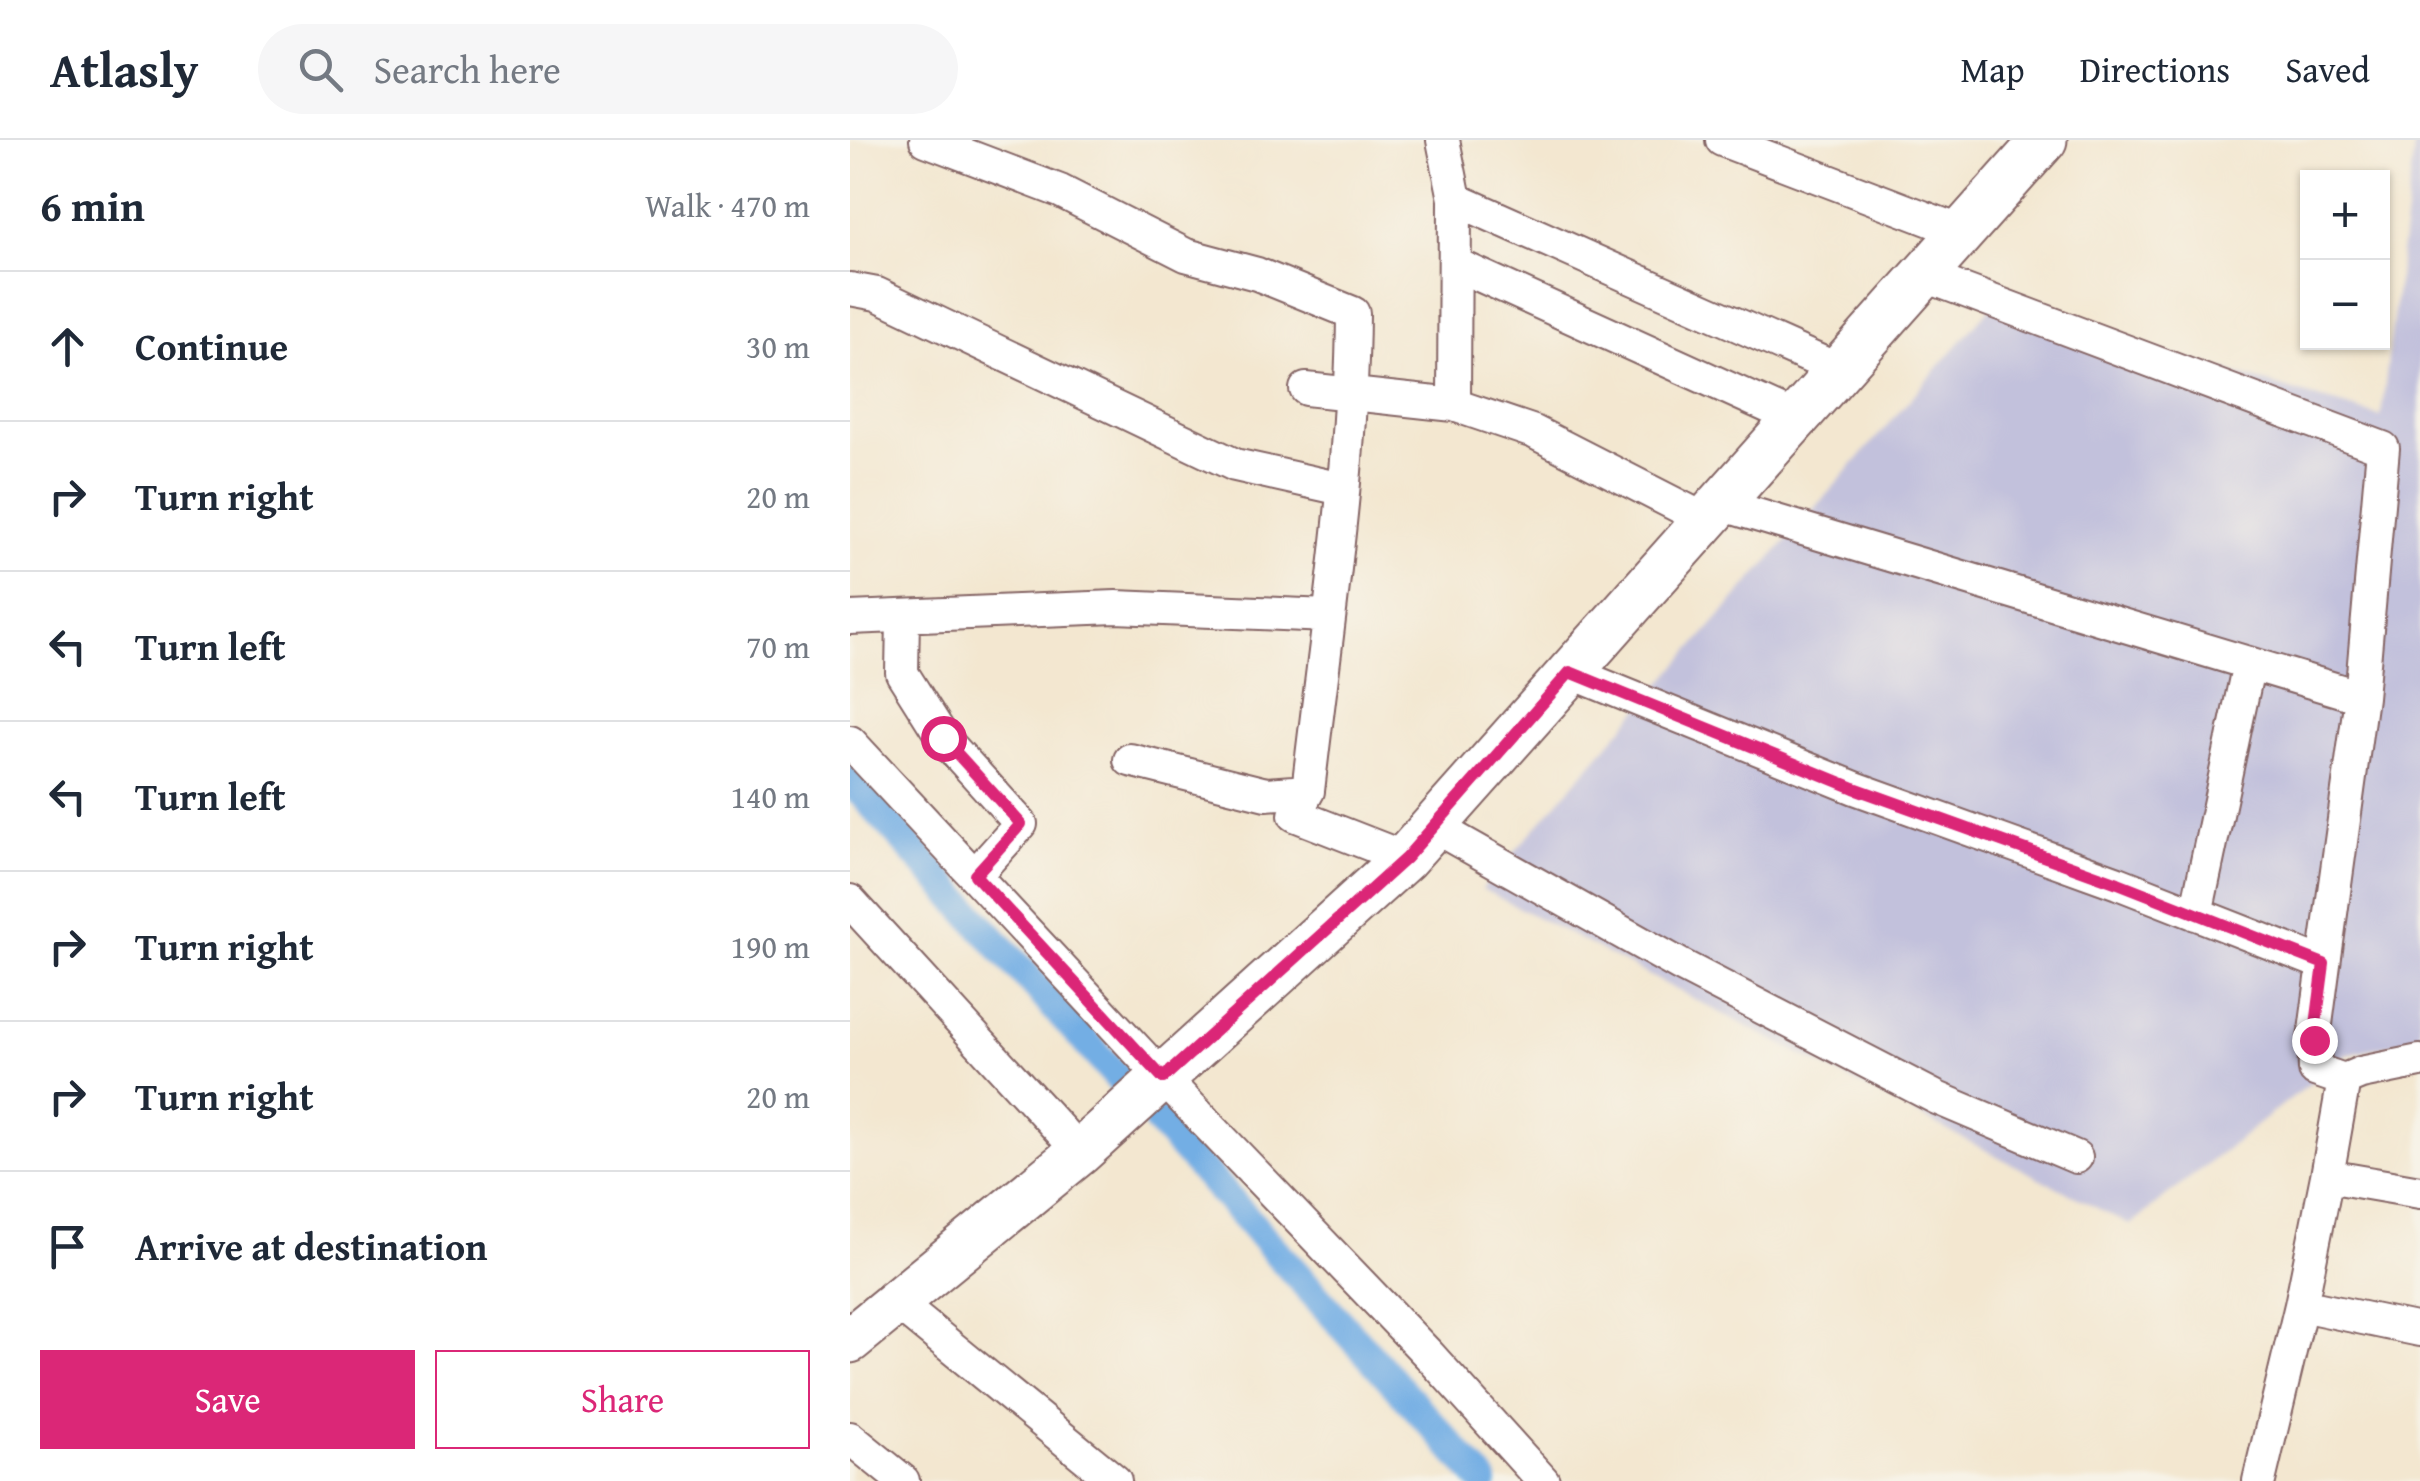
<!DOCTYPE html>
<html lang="en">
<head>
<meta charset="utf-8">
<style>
  body { margin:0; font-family:"Gentium Book Plus",serif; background:#f6f6f7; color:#1f2937 }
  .controls { position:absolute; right:30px; top:30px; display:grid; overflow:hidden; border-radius:0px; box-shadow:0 2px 8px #0004 }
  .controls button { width:90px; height:90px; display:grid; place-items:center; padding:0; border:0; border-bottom:2px solid #e0e1e3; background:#fff; color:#1f2937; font:50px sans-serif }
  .stop { position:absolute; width:30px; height:30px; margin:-22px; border:8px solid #db2777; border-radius:50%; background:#fff }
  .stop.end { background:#db2777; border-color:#fff; box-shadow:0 2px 10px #0008 }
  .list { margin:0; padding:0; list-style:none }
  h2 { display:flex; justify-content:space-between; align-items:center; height:130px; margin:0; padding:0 40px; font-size:42px }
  h2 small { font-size:32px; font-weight:400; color:#747a83 }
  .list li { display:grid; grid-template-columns:65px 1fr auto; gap:30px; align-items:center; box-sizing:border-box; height:150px; padding:0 40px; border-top:2px solid #e0e1e3 }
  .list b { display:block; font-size:38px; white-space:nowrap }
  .list em { font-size:32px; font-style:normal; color:#747a83 }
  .actions { display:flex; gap:20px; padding:30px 40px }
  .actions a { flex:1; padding:22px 0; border:2px solid #db2777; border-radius:0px; text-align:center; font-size:35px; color:#db2777 }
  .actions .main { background:#db2777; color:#fff }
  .icon { flex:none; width:55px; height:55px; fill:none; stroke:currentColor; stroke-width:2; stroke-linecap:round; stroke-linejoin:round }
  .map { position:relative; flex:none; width:1570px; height:1341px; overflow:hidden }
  header { display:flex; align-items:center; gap:60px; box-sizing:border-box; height:140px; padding:0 50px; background:#fff; border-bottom:2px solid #e0e1e3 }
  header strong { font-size:48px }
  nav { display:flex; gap:55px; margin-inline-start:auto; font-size:35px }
  .search { width:700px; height:90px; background:#f6f6f7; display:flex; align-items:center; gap:25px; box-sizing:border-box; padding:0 35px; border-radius:55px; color:#747a83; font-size:38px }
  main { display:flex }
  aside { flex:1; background:#fff }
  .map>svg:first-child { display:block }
  .industrial { fill:#c2c1dc }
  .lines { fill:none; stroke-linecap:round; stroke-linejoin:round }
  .canal { stroke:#73aee4; stroke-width:30 }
  .minor-casing { stroke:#856565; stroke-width:36 }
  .secondary-casing { stroke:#856565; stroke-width:49 }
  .minor { stroke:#fff; stroke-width:32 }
  .secondary { stroke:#fff; stroke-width:45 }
  .route { stroke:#db2777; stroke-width:12 }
</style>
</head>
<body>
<header>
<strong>Atlasly</strong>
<div class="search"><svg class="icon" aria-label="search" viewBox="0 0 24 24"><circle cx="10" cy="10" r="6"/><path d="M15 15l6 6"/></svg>Search here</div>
<nav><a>Map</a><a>Directions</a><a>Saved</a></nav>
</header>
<main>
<aside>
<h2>6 min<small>Walk · 470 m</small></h2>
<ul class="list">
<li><svg class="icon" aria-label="ahead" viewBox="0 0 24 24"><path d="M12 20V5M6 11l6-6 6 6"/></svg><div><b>Continue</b></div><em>30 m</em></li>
<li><svg class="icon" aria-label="right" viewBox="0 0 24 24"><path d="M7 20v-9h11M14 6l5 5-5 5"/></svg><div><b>Turn right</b></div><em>20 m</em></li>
<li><svg class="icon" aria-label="left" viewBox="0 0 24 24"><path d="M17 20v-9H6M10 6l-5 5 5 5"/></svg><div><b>Turn left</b></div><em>70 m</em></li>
<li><svg class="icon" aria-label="left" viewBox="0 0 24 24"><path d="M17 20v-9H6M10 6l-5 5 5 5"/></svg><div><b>Turn left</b></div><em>140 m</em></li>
<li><svg class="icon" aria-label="right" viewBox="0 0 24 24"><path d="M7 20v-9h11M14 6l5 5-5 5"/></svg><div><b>Turn right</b></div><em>190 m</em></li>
<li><svg class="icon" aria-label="right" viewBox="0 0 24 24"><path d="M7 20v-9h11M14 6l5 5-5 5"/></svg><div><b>Turn right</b></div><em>20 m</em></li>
<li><svg class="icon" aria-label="arrive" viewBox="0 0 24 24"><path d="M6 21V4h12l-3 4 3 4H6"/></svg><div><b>Arrive at destination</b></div></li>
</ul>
<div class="actions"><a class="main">Save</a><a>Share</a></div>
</aside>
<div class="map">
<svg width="1570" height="1341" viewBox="0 0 1570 1341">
  <rect width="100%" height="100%" fill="#f7f3e8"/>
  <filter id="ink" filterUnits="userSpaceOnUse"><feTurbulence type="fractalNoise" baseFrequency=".01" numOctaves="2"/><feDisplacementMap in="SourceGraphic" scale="20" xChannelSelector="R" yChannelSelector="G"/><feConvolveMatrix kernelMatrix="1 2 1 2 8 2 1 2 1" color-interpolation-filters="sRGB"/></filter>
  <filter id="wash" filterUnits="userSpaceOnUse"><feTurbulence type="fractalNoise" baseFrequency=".0048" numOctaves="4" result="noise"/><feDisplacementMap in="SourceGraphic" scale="40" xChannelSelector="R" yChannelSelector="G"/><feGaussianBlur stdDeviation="2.25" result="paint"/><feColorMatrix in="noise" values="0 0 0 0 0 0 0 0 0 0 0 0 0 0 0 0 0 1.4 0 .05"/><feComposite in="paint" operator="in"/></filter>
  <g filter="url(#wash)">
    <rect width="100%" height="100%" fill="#f3e7d0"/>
    <!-- industrial -->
    <path class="industrial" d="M1565,0h5v898l-73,16 -217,171 -648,-336 513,-587 386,115z"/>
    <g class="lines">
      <!-- canal -->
      <path class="canal" d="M0,640l274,304
        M308,981l325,360"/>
    </g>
  </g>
  <g filter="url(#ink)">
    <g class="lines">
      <defs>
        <path id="minor" d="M76,0l134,51 126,64 71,19 96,39c-1,160 -27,320 -45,478l-13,24 110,43
          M593,0l12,59 -1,206
          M872,0l240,92
          M605,59l384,171
          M605,124l341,155
          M1073,135l460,173 -22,249
          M0,149l27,5 358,171 107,24
          M456,249l148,16 80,27 172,88
          M0,478l266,-11 212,9
          M53,478l-1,55 41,65 78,86 -46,51
          M720,532l285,116 263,95 206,81 37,-267 -641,-193
          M0,602l313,336 266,277 114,126
          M280,620l136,34 42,-3
          M583,686l247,139 257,133 139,59
          M0,761l230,251
          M1346,774l53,-251
          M1474,824l-10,75 1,31 29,10
          M1477,1036l17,-96 17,-7 59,-12
          M46,1162l219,179
          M1451,1165l26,-129 93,16
          M0,1298l53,43
          M1409,1341l42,-176 119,25"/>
        <path id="secondary" d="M0,1200l230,-188 325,-294 639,-718"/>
      </defs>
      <!-- minor casing -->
      <use href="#minor" class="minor-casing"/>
      <!-- secondary casing -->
      <use href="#secondary" class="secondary-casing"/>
      <!-- minor -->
      <use href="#minor" class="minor"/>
      <!-- secondary -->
      <use href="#secondary" class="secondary"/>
    </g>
  </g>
  <g class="lines" filter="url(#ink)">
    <!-- route -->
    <path class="route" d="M93,598l78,86 -46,51 188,203 243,-220 164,-186 284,116 264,95 206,81 -10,76"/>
  </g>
</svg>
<div class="controls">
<button>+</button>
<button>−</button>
</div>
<div class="stop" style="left:93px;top:598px"></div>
<div class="stop end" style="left:1464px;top:900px"></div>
</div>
</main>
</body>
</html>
